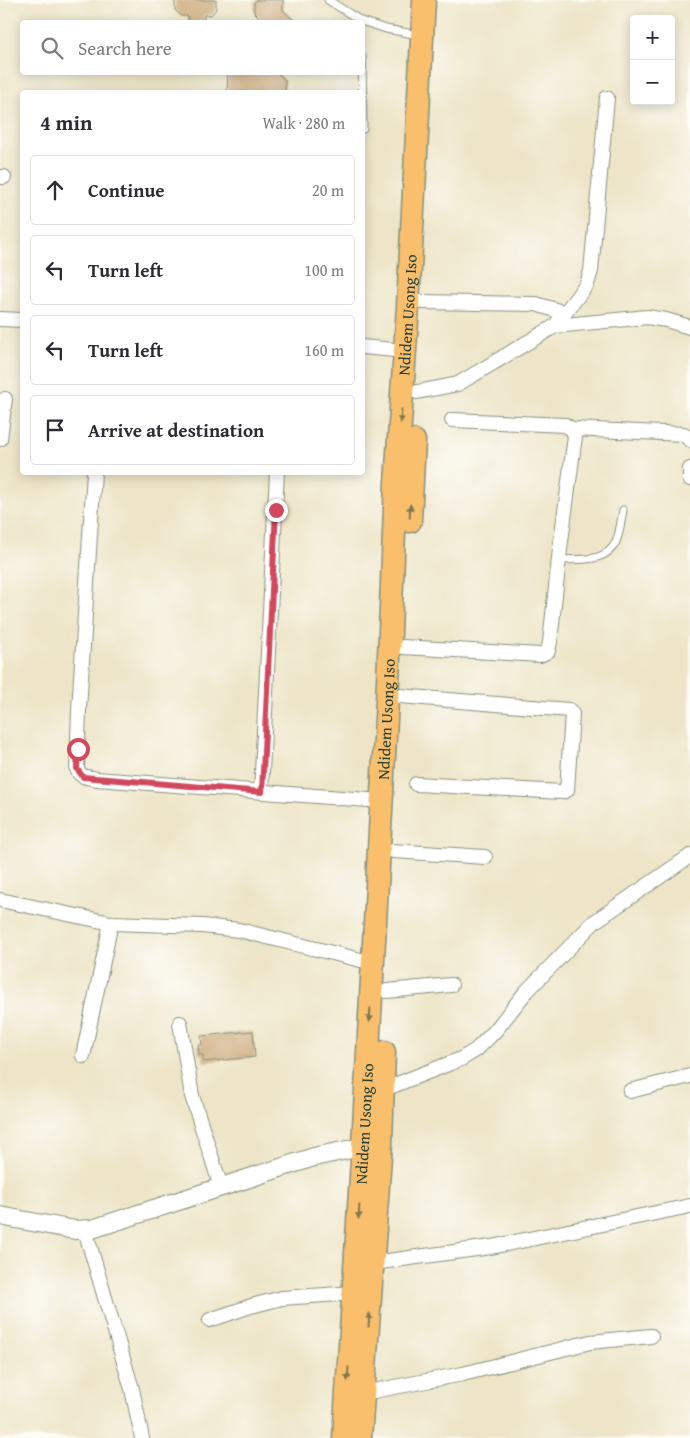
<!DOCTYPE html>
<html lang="en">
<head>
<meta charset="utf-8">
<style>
  body { margin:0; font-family:"Gentium Book Plus",serif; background:#f2f2f3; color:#2b2b33 }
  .controls { position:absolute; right:15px; top:15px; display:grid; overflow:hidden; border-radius:5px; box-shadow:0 2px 12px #0003 }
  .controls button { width:45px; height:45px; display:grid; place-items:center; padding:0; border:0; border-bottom:1px solid #e1e1e2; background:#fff; color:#2b2b33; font:25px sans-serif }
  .stop { position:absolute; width:15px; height:15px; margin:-11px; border:4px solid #d1495b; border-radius:50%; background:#fff }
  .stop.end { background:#d1495b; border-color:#fff; box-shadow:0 1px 5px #0008 }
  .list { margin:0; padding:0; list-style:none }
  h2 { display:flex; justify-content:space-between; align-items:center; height:65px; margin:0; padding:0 20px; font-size:21px }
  h2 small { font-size:16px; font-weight:400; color:#7c7c81 }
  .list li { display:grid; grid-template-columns:32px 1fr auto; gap:15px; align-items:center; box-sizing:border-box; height:70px; margin:0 10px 10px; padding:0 10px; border:1px solid #e1e1e2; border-radius:5px }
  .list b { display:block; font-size:19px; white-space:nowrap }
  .list em { font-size:16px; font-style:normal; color:#7c7c81 }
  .icon { flex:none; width:28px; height:28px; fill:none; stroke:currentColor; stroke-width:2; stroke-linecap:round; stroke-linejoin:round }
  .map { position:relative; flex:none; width:690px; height:1438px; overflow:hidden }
  .search { position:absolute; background:#fff; box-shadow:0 2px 12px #0003; left:20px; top:20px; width:345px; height:55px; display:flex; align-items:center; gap:12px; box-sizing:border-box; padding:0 18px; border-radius:5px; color:#7c7c81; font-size:19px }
  .panel { position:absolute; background:#fff; box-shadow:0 2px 12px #0003; left:20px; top:90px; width:345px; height:385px; border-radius:5px }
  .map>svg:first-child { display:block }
  .building { fill:#cfae81 }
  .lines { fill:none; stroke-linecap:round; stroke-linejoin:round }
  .service-casing { stroke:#86917e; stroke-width:9 }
  .minor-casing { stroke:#86917e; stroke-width:16 }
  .tertiary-casing { stroke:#86917e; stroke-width:20 }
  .trunk-casing { stroke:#86917e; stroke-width:25 }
  .service { stroke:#fff; stroke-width:7 }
  .minor { stroke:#fff; stroke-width:14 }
  .tertiary { stroke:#fff; stroke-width:18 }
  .trunk { stroke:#f9bf6d; stroke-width:22 }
  .oneway { fill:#81784e }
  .route { stroke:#d1495b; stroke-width:6 }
  .labels { text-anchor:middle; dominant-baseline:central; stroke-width:5; stroke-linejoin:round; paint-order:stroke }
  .street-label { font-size:16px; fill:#1f3d34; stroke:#fdfcf7 }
</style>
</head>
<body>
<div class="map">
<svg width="690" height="1438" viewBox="0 0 690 1438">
  <rect width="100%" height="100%" fill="#fdfcf7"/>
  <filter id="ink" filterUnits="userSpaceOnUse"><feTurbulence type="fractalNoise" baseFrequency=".02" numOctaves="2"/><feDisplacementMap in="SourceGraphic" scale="10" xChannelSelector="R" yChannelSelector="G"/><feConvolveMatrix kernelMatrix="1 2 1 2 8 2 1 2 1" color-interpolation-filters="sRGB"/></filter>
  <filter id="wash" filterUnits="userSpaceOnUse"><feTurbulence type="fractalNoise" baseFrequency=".0096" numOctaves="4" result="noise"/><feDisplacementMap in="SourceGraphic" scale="20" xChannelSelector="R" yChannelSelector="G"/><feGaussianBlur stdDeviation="1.12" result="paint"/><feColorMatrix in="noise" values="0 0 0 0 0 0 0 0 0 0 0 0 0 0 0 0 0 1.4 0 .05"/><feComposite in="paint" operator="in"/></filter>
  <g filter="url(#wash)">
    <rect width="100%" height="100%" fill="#eee5c8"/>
    <g id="blocks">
      <!-- building -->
      <path class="building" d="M175,0h41v9l-5,6h-7v7h-16v-6h-7l-6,-6z
        M257,0h26v10l13,12h-33l-1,-2 -8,-8v-9z
        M228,72h49l8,8v12h-58z
        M253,1031l2,26 -52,5v-7h-4l-1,-10h4l-1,-9z"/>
    </g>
  </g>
  <g filter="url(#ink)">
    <use href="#blocks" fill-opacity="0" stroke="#86917e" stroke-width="1"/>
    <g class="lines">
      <defs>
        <path id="service" d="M328,0l33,21 25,8 33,6
          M362,57l1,72
          M559,560c20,-1 47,3 57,-18 4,-10 5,-22 7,-32"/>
        <path id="minor" d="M0,177h4
          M422,302l114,2 29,9
          M0,319l22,1
          M555,326l32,-42 4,-13 16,-173
          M362,347l43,4
          M417,392l41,-8 97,-58 92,-9 19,3 24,7
          M572,429l112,5 6,6
          M0,439l5,-40
          M94,472l-15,238 -2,59c3,9 11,8 20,10l284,22
          M690,479v-10
          M403,647l137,8 8,-4 2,-9 10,-93 15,-113 -3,-7 -7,-4 -113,-5
          M400,696l169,14 3,4 -5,76 -5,2 -146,-8
          M261,792l16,-320
          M393,851l92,6
          M0,900l111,23 91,3 37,4 134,33
          M387,991l64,-6
          M180,1023l12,73 29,91
          M83,1056l28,-133
          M382,1090l79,-31 15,-9 19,-19 30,-38 69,-71 96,-66
          M630,1091l60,-15
          M85,1230l47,159 10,49
          M373,1263l118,-16 199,-41
          M210,1320l41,-14 31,-8 72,-5
          M363,1393l100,-19 127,-32 61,-6"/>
        <path id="tertiary" d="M0,1216l75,14 17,-1 222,-72 61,-13"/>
        <g id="trunk">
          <path d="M410,521l4,-80"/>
          <path id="s1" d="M344,1438l19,-293 25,-463 8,-200 12,-176 16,-306"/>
          <path d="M360,1438l21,-295 3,-91"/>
        </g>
      </defs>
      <!-- service casing -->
      <use href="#service" class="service-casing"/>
      <!-- minor casing -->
      <use href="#minor" class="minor-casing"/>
      <!-- tertiary casing -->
      <use href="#tertiary" class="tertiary-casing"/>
      <!-- trunk casing -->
      <use href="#trunk" class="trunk-casing"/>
      <!-- service -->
      <use href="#service" class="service"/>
      <!-- minor -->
      <use href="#minor" class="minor"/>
      <!-- tertiary -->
      <use href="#tertiary" class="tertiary"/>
      <!-- trunk -->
      <use href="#trunk" class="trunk"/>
    </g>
    <!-- one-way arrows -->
    <defs><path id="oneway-solid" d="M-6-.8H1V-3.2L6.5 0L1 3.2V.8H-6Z" transform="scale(1.25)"/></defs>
    <g class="oneway">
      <use href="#oneway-solid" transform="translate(401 416) rotate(94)"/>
      <use href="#oneway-solid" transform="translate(410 511) rotate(-87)"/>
      <use href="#oneway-solid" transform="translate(370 1015) rotate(93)"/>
      <use href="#oneway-solid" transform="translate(359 1212) rotate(94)"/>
      <use href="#oneway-solid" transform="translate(369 1320) rotate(-86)"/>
      <use href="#oneway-solid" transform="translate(348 1374) rotate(94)"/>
    </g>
  </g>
  <g class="lines" filter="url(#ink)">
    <!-- route -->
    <path class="route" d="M78,749l-1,20 6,8 179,15 14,-282"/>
  </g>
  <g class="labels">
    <!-- street labels -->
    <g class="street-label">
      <text stroke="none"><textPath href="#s1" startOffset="1125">Ndidem Usong Iso</textPath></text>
      <text stroke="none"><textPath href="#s1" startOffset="720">Ndidem Usong Iso</textPath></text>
      <text stroke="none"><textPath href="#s1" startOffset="315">Ndidem Usong Iso</textPath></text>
    </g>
  </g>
</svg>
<div class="controls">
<button>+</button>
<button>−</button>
</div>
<div class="stop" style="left:78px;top:749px"></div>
<div class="stop end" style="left:276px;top:510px"></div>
<div class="search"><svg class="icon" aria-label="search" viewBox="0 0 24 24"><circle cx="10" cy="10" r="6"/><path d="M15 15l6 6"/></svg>Search here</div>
<section class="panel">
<h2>4 min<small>Walk · 280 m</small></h2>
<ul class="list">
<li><svg class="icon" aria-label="ahead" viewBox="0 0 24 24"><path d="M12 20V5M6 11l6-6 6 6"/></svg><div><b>Continue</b></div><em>20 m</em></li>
<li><svg class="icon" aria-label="left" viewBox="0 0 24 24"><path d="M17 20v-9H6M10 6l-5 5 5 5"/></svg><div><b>Turn left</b></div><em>100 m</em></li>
<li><svg class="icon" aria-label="left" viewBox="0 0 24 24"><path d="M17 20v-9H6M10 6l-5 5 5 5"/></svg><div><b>Turn left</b></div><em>160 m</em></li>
<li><svg class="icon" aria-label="arrive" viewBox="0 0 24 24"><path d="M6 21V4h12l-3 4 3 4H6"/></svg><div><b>Arrive at destination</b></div></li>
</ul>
</section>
</div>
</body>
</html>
